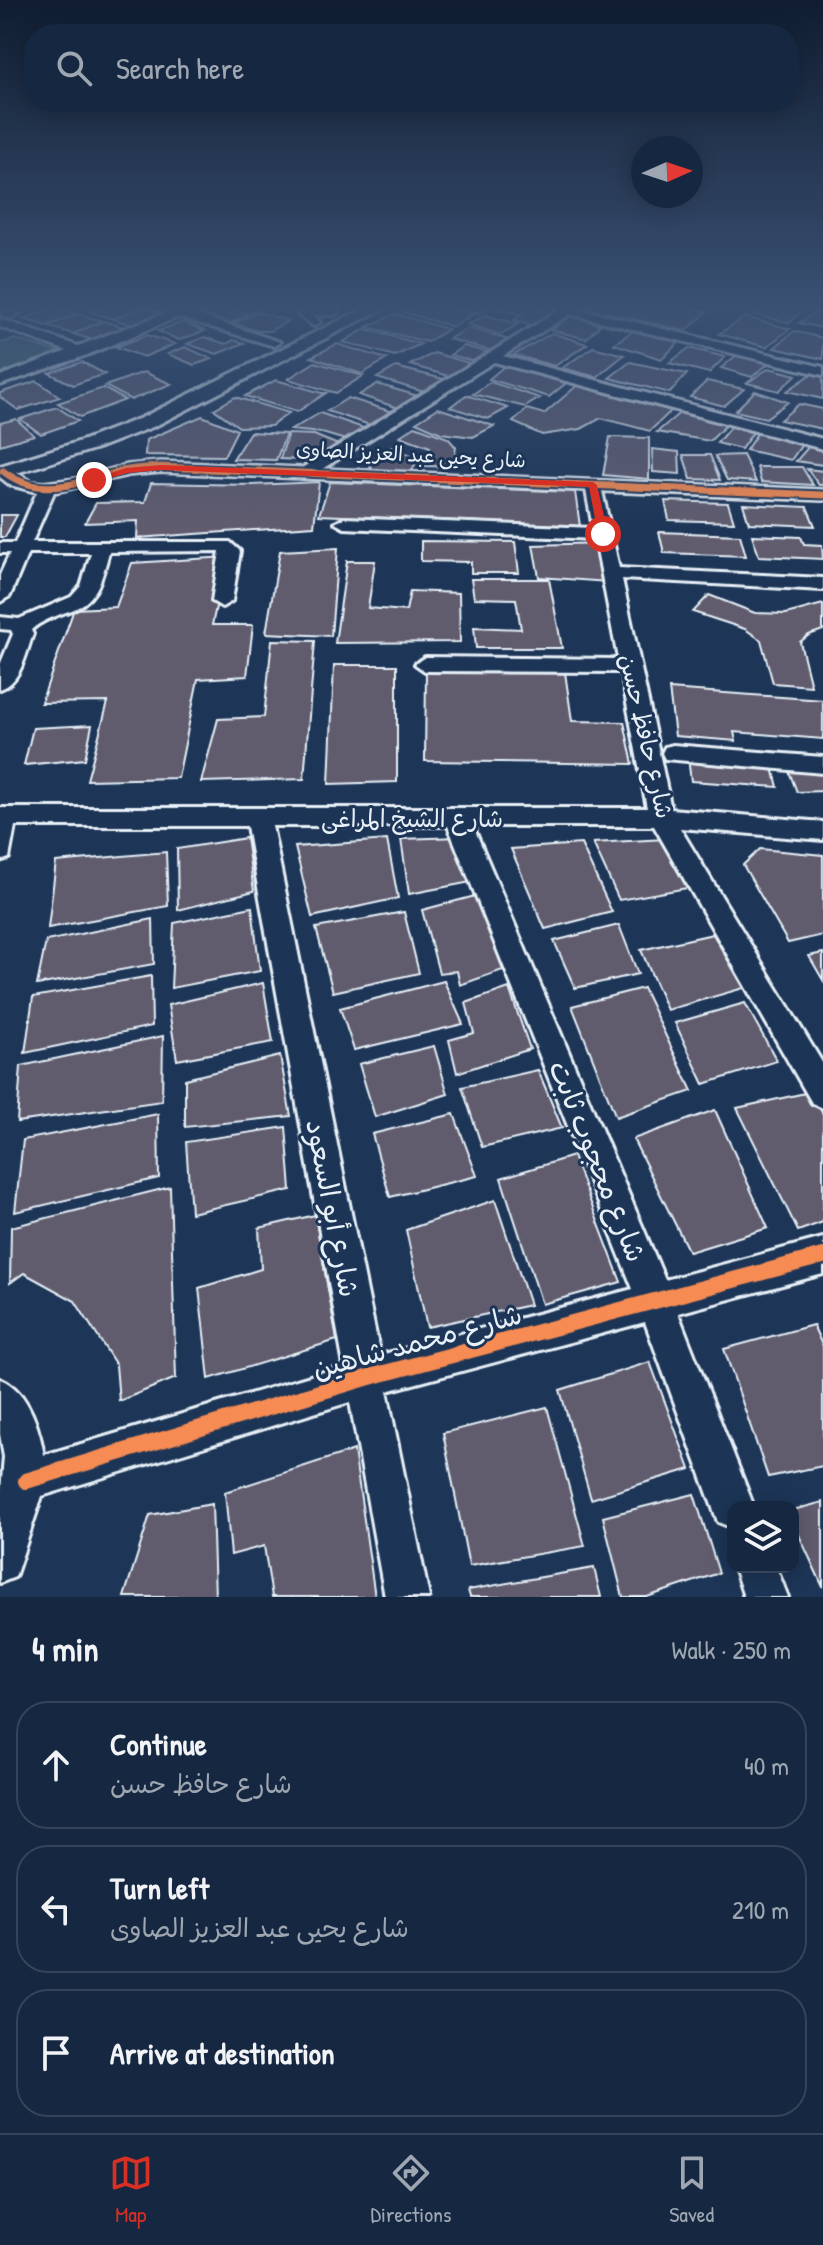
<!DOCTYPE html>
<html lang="en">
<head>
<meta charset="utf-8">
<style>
  body { margin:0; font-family:"Patrick Hand","Playpen Sans Arabic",sans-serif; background:#1f3048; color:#f1f3f6 }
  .controls { position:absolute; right:24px; bottom:24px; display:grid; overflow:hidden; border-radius:16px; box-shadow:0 4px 20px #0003 }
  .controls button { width:72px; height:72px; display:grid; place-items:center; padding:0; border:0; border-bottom:2px solid #35445a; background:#162841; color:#f1f3f6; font:40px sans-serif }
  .compass { position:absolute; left:631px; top:136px; width:72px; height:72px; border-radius:50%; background:#162841; box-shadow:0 4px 20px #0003; rotate:87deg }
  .stop { position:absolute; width:24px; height:24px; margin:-18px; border:6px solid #d93025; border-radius:50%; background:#fff }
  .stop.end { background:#d93025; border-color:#fff; box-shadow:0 2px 8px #0008 }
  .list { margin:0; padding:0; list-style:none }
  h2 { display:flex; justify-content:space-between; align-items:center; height:104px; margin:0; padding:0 32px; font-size:34px }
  h2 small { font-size:26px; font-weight:400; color:#9ea6b1 }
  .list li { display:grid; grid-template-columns:52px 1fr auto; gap:24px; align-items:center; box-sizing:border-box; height:128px; margin:0 16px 16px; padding:0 16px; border:2px solid #35445a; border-radius:32px }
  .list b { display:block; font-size:30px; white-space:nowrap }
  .list p { margin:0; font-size:26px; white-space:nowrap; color:#9ea6b1 }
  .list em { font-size:26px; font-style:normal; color:#9ea6b1 }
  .icon { flex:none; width:44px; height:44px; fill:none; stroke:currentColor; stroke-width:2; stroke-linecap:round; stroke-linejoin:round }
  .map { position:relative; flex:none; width:823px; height:1597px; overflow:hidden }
  .search { position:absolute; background:#162841; box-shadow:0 4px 20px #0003; left:24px; right:24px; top:24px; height:88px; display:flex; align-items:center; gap:20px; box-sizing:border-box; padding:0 28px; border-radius:32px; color:#9ea6b1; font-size:30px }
  .sheet { height:536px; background:#162841 }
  nav { display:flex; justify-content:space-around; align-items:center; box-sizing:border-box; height:112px; border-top:2px solid #35445a; background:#162841; font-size:22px; color:#9ea6b1 }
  nav a { display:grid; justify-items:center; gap:4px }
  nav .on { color:#d93025 }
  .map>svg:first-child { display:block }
  .green { fill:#4d6f70; stroke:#9ab0b4; stroke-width:2 }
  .building { fill:#605b6e; stroke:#e8f1f8; stroke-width:2 }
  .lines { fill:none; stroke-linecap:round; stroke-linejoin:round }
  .minor-casing { stroke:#e8f1f8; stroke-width:6 }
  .major-casing { stroke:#e8f1f8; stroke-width:6 }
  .minor { fill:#1d3557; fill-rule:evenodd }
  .major { fill:#1d3557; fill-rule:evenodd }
  .cycleway-far1-casing { stroke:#1d3557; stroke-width:11 }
  .cycleway-casing { stroke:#1d3557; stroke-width:21 }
  .cycleway-far1 { stroke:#f68b52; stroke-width:7 }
  .cycleway { stroke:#f68b52; stroke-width:16 }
  .route { fill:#d93025 }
  .labels { text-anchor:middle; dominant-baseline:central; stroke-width:6; stroke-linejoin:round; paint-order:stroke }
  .far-street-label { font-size:20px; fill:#e8f1f8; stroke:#1d3557 }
  .street-label { font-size:24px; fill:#e8f1f8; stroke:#1d3557 }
  .near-street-label { font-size:28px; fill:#e8f1f8; stroke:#1d3557 }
</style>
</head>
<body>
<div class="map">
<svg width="823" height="1597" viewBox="0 0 823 1597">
  <rect width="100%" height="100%" fill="#1d3557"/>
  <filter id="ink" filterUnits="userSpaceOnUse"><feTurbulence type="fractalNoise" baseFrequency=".0125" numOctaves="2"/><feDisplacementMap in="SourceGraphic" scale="16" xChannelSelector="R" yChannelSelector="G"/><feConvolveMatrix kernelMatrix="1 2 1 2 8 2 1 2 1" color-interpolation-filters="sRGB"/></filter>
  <g filter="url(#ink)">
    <!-- green -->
    <path class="green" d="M15,339l46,14 -61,22v-32z"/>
    <!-- building -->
    <path class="building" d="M0,305h11l-8,5 19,4 -13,6 -9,-3z
      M106,305h30l7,2 -30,12 -23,-7z
      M219,305l29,9 -20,10 -22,-8 -1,-5z
      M219,305h48l-19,9z
      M419,305h19l37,8 -22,14 -50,-15z
      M448,305h45l-14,8z
      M503,305h25l17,4 4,6 -18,11 -17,-6 8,-6 -25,-5z
      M590,305h94l23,7 -21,19 -100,-23z
      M714,305h43l-10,7z
      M764,305h21l17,4 -12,14 -39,-9z
      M54,307l24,7 -31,12 -24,-7z
      M143,307l24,8 -29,12 -25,-8z
      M258,312l30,9 -18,10h-13l-23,-8z
      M815,312l8,1v15l-24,-5z
      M78,314l25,7 -30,13 -26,-8z
      M395,314l53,15 -21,13 -60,-15z
      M485,315l33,9 -18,11 -32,-11z
      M572,315l28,10 -14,14 -34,-9z
      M745,317l45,12 -24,18 -47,-13z
      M103,321l27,8 -30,13 -27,-8z
      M183,322l22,9 -26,9 -21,-9z
      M468,328l45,13 -18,11 -46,-13z
      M365,329l56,15 -26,12 -52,-14z
      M634,330l46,11 -18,18 -48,-15z
      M794,331l29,7v21l-49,-11z
      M552,333l35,11 -32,22 -41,-11z
      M147,335l28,9 -31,13 -28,-10z
      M204,337l22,7 8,-4 10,3 -27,11 -30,-10z
      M337,344l50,15 -25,15 -51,-17z
      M464,346l29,8 -14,9 -29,-8z
      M185,347l27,12 -18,6 -26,-11z
      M593,347l31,8 -27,22 -35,-9z
      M689,348l36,9 -16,16 -40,-10z
      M434,353l42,12 -21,13 -45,-13z
      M737,355l32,8 -17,14 -31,-9z
      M82,362l23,12 -32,11 -24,-12z
      M315,362l48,14 -27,17 -48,-14z
      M630,362l57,12 -17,19 -61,-15z
      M508,363l62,17 -21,17 -60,-18z
      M396,367l51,13 -20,13 -50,-15z
      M769,368l27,7 -17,16 -32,-8z
      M816,371l7,2v26l-36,-8z
      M144,372l27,12 -40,16 -26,-14z
      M276,380l46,13h4l-29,19 -52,-16z
      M37,381l23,16 -42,13 -18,-13v-4z
      M707,381l37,8 -20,17 -34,-9z
      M490,382l50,16 -15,9 -52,-13z
      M580,383l93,26 -23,22 -49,-13 -20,11 -39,6 -29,-13 14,-13 17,5z
      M377,384l48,14 -21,12 -45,-15z
      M103,388l22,12 -45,17 -22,-14z
      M755,391l33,11 -22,16 -31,-7z
      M466,395l42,13 -20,11 -38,-12z
      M235,397l54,16 -18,13 -32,1 -25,-18z
      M348,398l48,15 -23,13 -46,-15z
      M799,404l24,5v20l-43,-9z
      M57,407l21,14 -37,13 -21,-15z
      M438,408l56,18 -21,11 -32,-4 -25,-11z
      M683,410l45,13 -18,18 -53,-9z
      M320,413l49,17 -17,12 -30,-9 -31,-3z
      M202,416l35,14 -13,26 -79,-1 1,-15z
      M16,419l18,16 -34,10v-22z
      M732,425l22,6 -13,18 -24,-6z
      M415,426l33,12 8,9 -3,20 -27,-1 4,-19 -30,-11z
      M250,432l36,2 -10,26 -43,-1z
      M758,432l45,11 -12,17 -45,-10z
      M288,434l26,1 27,11 -18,15 -43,-2z
      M610,437l39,1v41l-46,-4z
      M810,445l13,3v17l-27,-4z
      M392,447l26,11 -7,15h-35l-8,-10z
      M652,449l27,3 1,22 -27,-2z
      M683,455h27l10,25 -29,-1z
      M743,455l13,27 -29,-2 -12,-24z
      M757,467h45l11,18 -52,-3z
      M807,469l16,2v14h-4z
      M319,482l-5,44 -177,12 1,-17 -53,2 11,-20 49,-1 6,-19 101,2z
      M330,482l245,10 5,34 -261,-11z
      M665,501l63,2 6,19 -65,-2z
      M743,504l64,3 8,19 -66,-3z
      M0,515h17l-12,22h-5z
      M659,532l81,3 6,21 -82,-3z
      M752,535l49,2 3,7 18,1 1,14 -64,-3z
      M421,541l94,1 4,31h-48v-11l-50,-1z
      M602,543l6,39 -69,-5 -6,-32z
      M338,548l-7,88 -65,-3 14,-82z
      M227,557l-15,68h41l-6,51 -49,3 -20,99 -91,2 21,-78 -67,1 33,-94 42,-2 16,-44z
      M347,561h28l-7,47 38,3 4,-20 49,2 1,49 -125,1z
      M471,579h78l13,69h-86l-2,-21 47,2 -5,-30 -42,-1z
      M709,595l46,18 31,1 37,-10v26l-14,5 -9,7 11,44 -38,-3 -12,-43 -16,-11 -52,-17z
      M272,640l43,1 -11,138 -103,3 17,-63 46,-2z
      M334,665h63v117l-68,2z
      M426,671l139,1 7,49 52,1 9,42 -208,-3z
      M669,689l154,11v39l-89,-7 2,9 -61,-5z
      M92,725l-7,34 -61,6 9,-37z
      M688,758l84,6 6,23 -87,-6z
      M788,769h35v22l-26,1z
      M460,837l16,44 -67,13 -8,-55z
      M246,838l8,53 -76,19 -1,-61z
      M666,839l27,48 -74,13 -26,-57z
      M387,840l11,58 -86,19 -17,-70z
      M581,844l31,68 -67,17 -34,-80z
      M760,849l63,6v80l-35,8 -45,-78z
      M166,852l2,54 -120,22 8,-66z
      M479,895l24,75 -43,15 -3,-14 -18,2 -17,-63z
      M252,907l8,64 -89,17 3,-65z
      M404,912l15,61 -86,19 -17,-64z
      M153,919l1,45 -117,21 9,-44z
      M619,925l19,49 -63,14 -21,-47z
      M713,934l31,54 -77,22 -26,-60z
      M823,953v27l-14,-24z
      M151,976l1,50 -127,27 8,-56z
      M444,981l19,43 -109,26 -14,-42z
      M263,983l10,59 -96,18 -9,-55z
      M509,988l21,61 -73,24 -8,-33 25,-7 -8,-30z
      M643,988l49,103 -76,26 -44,-111z
      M745,1003l32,58 -73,23 -29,-61z
      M163,1036l-1,65 -145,21 4,-56z
      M434,1046l14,48 -73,23 -16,-53z
      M280,1056l11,60 -106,11v-48z
      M538,1070l24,58 -80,19 -20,-60z
      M810,1092l13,22v108l-25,9 -61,-123z
      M715,1110l53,118 -79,24 -56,-113z
      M158,1114l1,64 -144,34 8,-72z
      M454,1114l23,62 -87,21 -18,-63z
      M286,1127l5,63 -100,23 -5,-71z
      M573,1156l48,126 -79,22 -41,-126z
      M170,1187l6,191 -57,23 -3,-36 -41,-64 -51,-28 -14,10 1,-56z
      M495,1200l35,105 -103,22 -21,-97z
      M315,1215l22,125 -128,39 -10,-91 62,-19 -2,-41z
      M813,1325l10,22v119l-55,11 -44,-128z
      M650,1362l40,107 -99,30 -31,-109z
      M547,1407l38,139 -116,20 -26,-133z
      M354,1450l21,147h-103l-8,-51 -33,9 -6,-63z
      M694,1494l25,79 -72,24h-24l-20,-80z
      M823,1502v85l-30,-65v-12z
      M212,1504l3,93h-91l26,-82z
      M594,1568l7,29h-131l-2,-7z"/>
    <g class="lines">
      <defs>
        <path id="minor" d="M146,305l31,4 27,-4 -15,7 91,30 -6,4 -96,-29 -91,38 -87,30v-9l67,-25 -67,-24v-8l78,27 88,-33z
          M558,305h24l-3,4 244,58v8l-253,-61 -67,42 320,83v10l-329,-87 -172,107 501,21v10l-221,-9 17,77 204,10v12l-201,-11 49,230 152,13v18l-143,-12 143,236v44l-11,-5 -158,-277h-181l192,454 158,-42v36l-145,39 76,194h-21v21l-15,-6 -73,-200 -258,69 42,206h-44l-35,-195 -308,94 -27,81 -15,6v-81l4,-45 -4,-23v-55c28,11 39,48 44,76l300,-89 -97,-540h-232l-6,32 -9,3v-53h647l-26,-136 -196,-1 -10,-7 10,-7 193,2 -23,-120 -251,-11 -9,-5 9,-5 249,10 -7,-38 -425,-18 -33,3 -74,17 -22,50h198l10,9 -8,50 -10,6 -10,-6 8,-50 -111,1c-8,29 -12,51 -43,60 -13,5 -25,9 -35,18l2,4c-7,18 -12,49 -33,55v-24l13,-31 -2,-4 -11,-1v-12l19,2 52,-22 10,-11 10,-33h-63l-18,43 -10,6v-27l10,-22h-10v-10h15l22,-51 -27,-7 -10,-8v-10l9,1 23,14 12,1 32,-4 52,-14 33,-3 141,6 256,-157 -3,-3zM272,826h176l185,463 -253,66z
          M314,306l20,1 6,4 -6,4h-21l7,7 -6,4 -16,-11z
          M673,745l150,12v16l-158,-14 -3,-6 3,-6z
          M734,1567h42l12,30h-44z"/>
        <path id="major" d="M371,305h19l-235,121 -57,22 -98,30v-12l84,-26 57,-22z"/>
      </defs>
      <!-- minor casing -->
      <use href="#minor" class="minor-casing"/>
      <!-- major casing -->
      <use href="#major" class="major-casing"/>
      <!-- minor -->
      <use href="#minor" class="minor"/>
      <!-- major -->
      <use href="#major" class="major"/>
      <defs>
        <path id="cycleway-far1" d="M3,471c38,30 78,10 120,0 13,-3 25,-3 38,-4l662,28"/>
        <path id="cycleway" d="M26,1481l340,-103 457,-122"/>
      </defs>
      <!-- cycleway-far1 casing -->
      <use href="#cycleway-far1" class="cycleway-far1-casing"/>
      <!-- cycleway casing -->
      <use href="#cycleway" class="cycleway-casing"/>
      <!-- cycleway-far1 -->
      <use href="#cycleway-far1" class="cycleway-far1"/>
      <!-- cycleway -->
      <use href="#cycleway" class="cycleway"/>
    </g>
  </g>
  <!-- sky -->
  <linearGradient id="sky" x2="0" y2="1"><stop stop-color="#101d30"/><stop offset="0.58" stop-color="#3a5174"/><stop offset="1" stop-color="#3a5174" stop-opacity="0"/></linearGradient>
  <rect width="823" height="529" fill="url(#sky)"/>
  <!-- route -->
  <path class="route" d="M161,465l432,17 4,3 11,49 -5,3 -5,-3 -9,-47 -428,-17 -34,3 -33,10 -4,-3 36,-12z"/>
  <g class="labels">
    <!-- far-street labels -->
    <g class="far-street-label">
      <text transform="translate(411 454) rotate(3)">شارع يحيى عبد العزيز الصاوى</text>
    </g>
    <!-- street labels -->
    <g class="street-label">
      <text transform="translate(647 736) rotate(77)">شارع حافظ حسن</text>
      <text x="412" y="818">شارع الشيخ المراغى</text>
    </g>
    <!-- near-street labels -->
    <g class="near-street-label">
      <text transform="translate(598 1161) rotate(68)">شارع محجوب ثابت</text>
      <text transform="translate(333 1208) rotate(79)">شارع أبو السعود</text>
      <text transform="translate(417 1341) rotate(-15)">شارع محمد شاهين</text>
    </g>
  </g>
</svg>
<div class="controls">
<button><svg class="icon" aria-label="layers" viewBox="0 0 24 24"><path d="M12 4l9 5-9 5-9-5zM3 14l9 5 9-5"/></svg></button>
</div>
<svg class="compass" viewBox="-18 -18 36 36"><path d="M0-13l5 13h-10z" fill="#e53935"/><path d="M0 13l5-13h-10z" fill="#9ea6b1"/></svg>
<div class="stop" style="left:603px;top:534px"></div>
<div class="stop end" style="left:94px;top:480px"></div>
<div class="search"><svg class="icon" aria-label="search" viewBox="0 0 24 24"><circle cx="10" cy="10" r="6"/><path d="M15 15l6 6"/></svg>Search here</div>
</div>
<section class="sheet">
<h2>4 min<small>Walk · 250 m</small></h2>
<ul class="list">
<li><svg class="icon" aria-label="ahead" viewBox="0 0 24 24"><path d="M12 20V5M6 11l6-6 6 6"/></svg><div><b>Continue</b><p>شارع حافظ حسن</p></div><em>40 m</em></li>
<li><svg class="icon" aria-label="left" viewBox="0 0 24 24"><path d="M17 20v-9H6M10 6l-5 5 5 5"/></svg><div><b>Turn left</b><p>شارع يحيى عبد العزيز الصاوى</p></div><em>210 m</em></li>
<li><svg class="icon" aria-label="arrive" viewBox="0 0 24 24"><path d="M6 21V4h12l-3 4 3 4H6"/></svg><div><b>Arrive at destination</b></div></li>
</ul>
</section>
<nav>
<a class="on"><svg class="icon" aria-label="map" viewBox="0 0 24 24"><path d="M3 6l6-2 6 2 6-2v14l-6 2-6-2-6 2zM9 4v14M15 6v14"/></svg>Map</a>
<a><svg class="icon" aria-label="directions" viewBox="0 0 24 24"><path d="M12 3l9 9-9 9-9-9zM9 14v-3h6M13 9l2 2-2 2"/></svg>Directions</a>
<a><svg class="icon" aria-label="saved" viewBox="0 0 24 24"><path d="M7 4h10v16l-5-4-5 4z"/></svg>Saved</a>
</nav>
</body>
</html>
